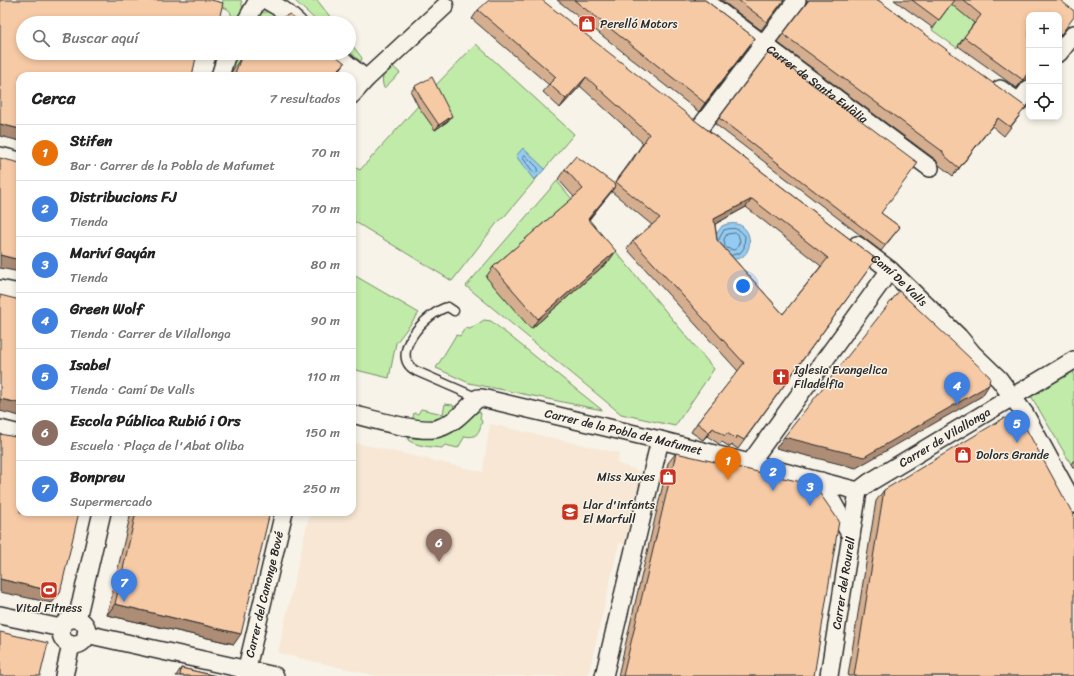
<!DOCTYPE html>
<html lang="es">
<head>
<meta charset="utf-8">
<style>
  body { margin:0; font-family:Sriracha,sans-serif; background:#f2f2f2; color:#222 }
  .controls { position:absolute; right:12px; top:12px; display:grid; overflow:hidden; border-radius:8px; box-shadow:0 2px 6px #0003 }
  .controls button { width:36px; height:36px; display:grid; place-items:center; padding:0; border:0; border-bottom:1px solid #e0e0e0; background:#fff; color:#222; font:20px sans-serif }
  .you { position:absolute; left:743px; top:286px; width:14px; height:14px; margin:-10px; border:3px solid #fff; border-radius:50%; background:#1a73e8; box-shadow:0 0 0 6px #1a73e833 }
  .badge { display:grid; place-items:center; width:26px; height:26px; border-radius:50%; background:#2563eb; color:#fff; font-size:13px; font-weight:700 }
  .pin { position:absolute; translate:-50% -33px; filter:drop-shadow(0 1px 2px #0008) }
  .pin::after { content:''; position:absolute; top:21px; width:14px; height:12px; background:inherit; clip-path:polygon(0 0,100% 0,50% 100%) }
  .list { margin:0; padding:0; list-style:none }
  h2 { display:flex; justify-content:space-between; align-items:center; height:52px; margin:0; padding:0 16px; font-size:17px }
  h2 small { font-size:13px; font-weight:400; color:#767676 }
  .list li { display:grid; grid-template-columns:26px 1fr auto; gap:12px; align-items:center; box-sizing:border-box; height:56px; padding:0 16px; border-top:1px solid #e0e0e0 }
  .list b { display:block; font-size:15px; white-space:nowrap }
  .list p { margin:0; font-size:13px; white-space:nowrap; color:#767676 }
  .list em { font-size:13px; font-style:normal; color:#767676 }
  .icon { flex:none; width:22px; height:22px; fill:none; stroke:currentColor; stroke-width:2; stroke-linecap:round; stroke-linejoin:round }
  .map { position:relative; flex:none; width:1074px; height:676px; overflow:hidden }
  .search { position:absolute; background:#fff; box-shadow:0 2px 6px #0003; left:16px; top:16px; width:340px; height:44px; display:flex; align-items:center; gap:10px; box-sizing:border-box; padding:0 14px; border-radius:22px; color:#767676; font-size:15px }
  .panel { position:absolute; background:#fff; box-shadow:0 2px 6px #0003; left:16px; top:72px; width:340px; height:444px; border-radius:12px }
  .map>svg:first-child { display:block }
  .built { fill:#f7e7d4 }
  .green { fill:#c1eba8; stroke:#768b6a }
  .water { fill:#94cbf2; stroke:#6a8ba2 }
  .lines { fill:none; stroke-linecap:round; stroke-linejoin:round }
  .shore { stroke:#556b7b; stroke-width:1 }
  .lane-casing { stroke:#2b2b2b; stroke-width:11 }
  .street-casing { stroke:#2b2b2b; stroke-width:20 }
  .lane { stroke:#f7f3e8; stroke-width:8 }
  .street { stroke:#f7f3e8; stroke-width:17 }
  .wall { fill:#d4ae8f; stroke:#2b2b2b; fill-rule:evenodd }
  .shaded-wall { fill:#ad8d74; stroke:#2b2b2b }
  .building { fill:#f7caa6; stroke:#2b2b2b; fill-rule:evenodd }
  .labels { text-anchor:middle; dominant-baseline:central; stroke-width:3; stroke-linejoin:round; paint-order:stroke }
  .poi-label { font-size:12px; fill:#2b2b2b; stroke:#f7f3e8; text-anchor:start }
  .street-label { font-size:12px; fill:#2b2b2b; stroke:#f7f3e8 }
</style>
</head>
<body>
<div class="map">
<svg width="1074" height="676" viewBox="0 0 1074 676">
  <rect width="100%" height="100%" fill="#f7f3e8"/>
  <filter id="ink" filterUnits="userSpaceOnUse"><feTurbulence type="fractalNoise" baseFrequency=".025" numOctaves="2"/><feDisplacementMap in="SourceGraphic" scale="8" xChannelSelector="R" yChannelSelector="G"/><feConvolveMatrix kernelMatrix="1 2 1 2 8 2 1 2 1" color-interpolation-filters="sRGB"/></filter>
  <g filter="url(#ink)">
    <!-- built -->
    <path class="built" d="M490,424l129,29 -2,10 25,10 -18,71 -5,-1 -31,133h-210l-100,-23 32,-141h42v-70l131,30z"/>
    <!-- green -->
    <path class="green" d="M223,0h18l2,10 -3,11 -9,-1c1,-8 -1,-11 -9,-13z
      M294,0h23l18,23h-16z
      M954,0l29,30 -19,7 -7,11 -25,-18z
      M270,11l25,12h-41l7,-10z
      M349,41l13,17 -1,4 -12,-11z
      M476,44l98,90 -70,83 -7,6 -45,58 -100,-61v-54l8,4 58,-64 -7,-14 21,-3z
      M237,53h7l-14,23h-4z
      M391,65l9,8 -16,15c-4,-11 0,-15 7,-23z
      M557,181l157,188 -39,57 -54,-12 -155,-128z
      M352,274l67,39 -23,30 -7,35 -37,-9z
      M484,320l7,1 111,89 -133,-27 -33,-15 20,-33 4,1 5,-8 5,1z
      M1074,360v102l-3,2 -44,-75z
      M445,404l8,1 2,5 -14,11h-29l2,-8 4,1 3,-5 22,5z
      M479,411l2,3 -1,4 2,4c-3,10 -5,17 -17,14l-7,12 -13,-3 -3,3c-11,-1 -26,-2 -34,-8l2,-5c22,4 34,4 52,-11 6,-5 10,-10 17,-13z"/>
    <!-- water -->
    <path class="water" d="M523,148l22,21 -11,11 -18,-24z
      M727,224c3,0 7,-1 10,0 14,3 17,25 5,33 -4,3 -11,2 -15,1l-12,-22 7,-10z"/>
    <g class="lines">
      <!-- shore -->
      <path class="shore" d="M525,155l13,13v2l-2,3 -3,-1 -10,-14v-2z
        M719,240l1,-3 4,-7c9,-3 15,-2 21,6l-1,12 -4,5 -8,2
        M725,247l-1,-8 3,-5 8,-1 3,1 2,7 -3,7 -3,2 -8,-2"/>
      <defs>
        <path id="lane" d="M454,311l-6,-4c-20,4 -62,48 -32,64l62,27"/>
        <g id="street">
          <path d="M266,0l17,10 15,13"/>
          <path id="s1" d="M704,0l226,168"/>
          <path d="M245,23l13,-23"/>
          <path d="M334,53l32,26"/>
          <path d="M1059,53l15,-19"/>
          <path d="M220,76l5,-16 3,-7"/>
          <path d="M1000,89l19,13 10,-13"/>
          <path d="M352,95l14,-16 79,-73"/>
          <path d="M701,126l96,-126"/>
          <path d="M0,156l20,5"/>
          <path id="s2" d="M857,245l33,25 69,67 14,17 26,25 26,35 49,90"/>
          <path d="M0,289l20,4"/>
          <path id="s3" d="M352,414c20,5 69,20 87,14 16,-5 27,-19 39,-30h4l178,42 198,51"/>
          <path d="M0,429l20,5"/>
          <path d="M750,463l140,-193"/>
          <path d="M821,481l30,55"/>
          <path id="s4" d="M858,491l12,-9 204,-122"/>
          <path d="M0,615l61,13"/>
          <circle cx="74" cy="632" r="13"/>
          <path d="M77,619l25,-107"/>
          <path d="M86,634l189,42"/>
          <path d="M64,676l7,-31"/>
          <path id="s5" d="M245,676l39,-164"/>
          <path d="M604,676l56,-236"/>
          <path id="s6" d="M829,676l29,-185"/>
        </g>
      </defs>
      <!-- lane casing -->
      <use href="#lane" class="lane-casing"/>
      <!-- street casing -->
      <use href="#street" class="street-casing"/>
      <!-- lane -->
      <use href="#lane" class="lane"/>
      <!-- street -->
      <use href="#street" class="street"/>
    </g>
    <!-- wall -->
    <path class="wall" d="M557,0h148l50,38 -56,74z
      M721,0h63l-23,30z
      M807,0h71l142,115 -16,21 -12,-10 -39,50 -14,-11 -3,-5 -159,-118 29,-38z
      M894,0h166l-31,15v62l-2,2 -6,4 -4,5 -59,-42 16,-23 -23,-19 -18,24z
      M478,10l223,115 175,134 -138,190 -6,-4 -2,2 -8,-5 -3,2 -12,-8 -4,4 -12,-8 6,-9 41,-52 -111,-122 6,-8 19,-16 -41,-34 -22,29 20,41 -78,68 -45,-52 7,-10 81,-70 -16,-18 7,-10 49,15 14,-19 15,-22 -63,-57 -20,22 -17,-16 6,-7 -77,-66zM746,207l75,59 -38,48 -66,-74 -2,-16z
      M244,53l94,20 -3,3h-105l2,-5z
      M415,86l33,35 -13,9 -17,-24 -7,-14z
      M719,118l162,95 19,14 -19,24 -166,-127z
      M676,453l138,223h-196l50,-213z
      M1074,460v9l-3,-5z
      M884,490l190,186h-226l28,-175z
      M131,512h139l-36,132 -127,-29z
      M181,668l35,8h-40z"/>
    <!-- shaded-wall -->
    <path class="shaded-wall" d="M755,38l-6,8 -50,66 6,-9z
      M198,53h9l-2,2z
      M345,63l-10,13h-3z
      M1029,73v4l-2,2 -6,4 -4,5 10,-14z
      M586,77l-6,9 -20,22 6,-9z
      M452,116l-4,5 -13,9 4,-5z
      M998,118l-6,8 -39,50 6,-8z
      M0,124l20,5v12l-20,-5z
      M616,185l-7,10 -28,34 7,-10z
      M752,199l-6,8 -38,21 6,-9z
      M616,251l-7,10 -78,68 7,-10z
      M0,255l20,5v12l-20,-4z
      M989,385l-7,11 -126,72 -80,-20 8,-11z
      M0,399l20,4v13l-20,-5z
      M713,428l-6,8 -4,4 6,-8z
      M0,579l60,14 -8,10 -52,-11z
      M115,604l126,30 -7,10 -127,-29z"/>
    <!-- building -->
    <path class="building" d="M0,0h148l3,1v-1h60l12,3 -5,20h-195v30h174l-5,23h-172v53l-20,-5z
      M489,0h53l159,125 175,134 -132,181 -7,-4 -1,3 -9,-6 -2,3 -12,-8 -4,4 -12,-9 47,-60 -111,-122 27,-23 -44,-36 16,-21 17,-27 -63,-57 -20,22 -17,-15 7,-7 -78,-67zM752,199l76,59 -45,56 -66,-74 -3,-21z
      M574,0h131l50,38 -50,65z
      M738,0h46l-17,22z
      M809,0h69l148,107 -16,20 -12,-9 -39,50 -14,-12 -3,-5 -159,-117z
      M912,0h42l-15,20z
      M963,0h97l14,11v6l-15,20v-22h-30v58l-2,1 -4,6 -59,-43 17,-22z
      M290,14l8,9h-27z
      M769,52l149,111 -37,50 19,14 -15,18 -166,-127z
      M244,53h88l13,10 -13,13h-98l6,-16z
      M432,77l20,39 -13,9 -17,-25 -7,-14z
      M576,156l40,29 -28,34 28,32 -78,68 -45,-52 90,-78 -18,-20z
      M0,158l20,5v97l-20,-5z
      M899,291l91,86 -1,8 -125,72 -80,-20z
      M0,295l20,5v103l-20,-4z
      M1004,418l19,5 51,93v160h-220l30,-186z
      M0,434l20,4v74h59l-19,81 -60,-14z
      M676,453l138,32 25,36 -25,155h-191z
      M136,512h134l-29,122 -126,-30z
      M0,632l48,11 -8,33h-40z
      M181,668l35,8h-36z"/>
  </g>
  <!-- icons -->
  <defs>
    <symbol id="shop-square" viewBox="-11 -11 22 22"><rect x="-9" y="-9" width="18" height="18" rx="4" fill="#c8321e" stroke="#f7f3e8"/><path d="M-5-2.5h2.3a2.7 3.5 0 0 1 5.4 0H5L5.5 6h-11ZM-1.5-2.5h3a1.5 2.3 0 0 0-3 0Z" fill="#fff"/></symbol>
    <symbol id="church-square" viewBox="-11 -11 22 22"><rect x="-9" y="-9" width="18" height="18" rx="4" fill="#c8321e" stroke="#f7f3e8"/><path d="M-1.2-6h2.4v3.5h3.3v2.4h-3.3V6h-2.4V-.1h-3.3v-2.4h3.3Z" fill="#fff"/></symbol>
    <symbol id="school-square" viewBox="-11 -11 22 22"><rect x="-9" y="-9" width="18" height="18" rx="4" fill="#c8321e" stroke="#f7f3e8"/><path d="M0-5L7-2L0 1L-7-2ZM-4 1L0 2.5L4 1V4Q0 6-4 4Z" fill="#fff"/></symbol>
    <symbol id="stadium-square" viewBox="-11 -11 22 22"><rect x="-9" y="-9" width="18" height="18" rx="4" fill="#c8321e" stroke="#f7f3e8"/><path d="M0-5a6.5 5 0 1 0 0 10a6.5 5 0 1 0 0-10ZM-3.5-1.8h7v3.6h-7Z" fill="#fff"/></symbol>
  </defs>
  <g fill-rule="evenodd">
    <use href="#shop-square" x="577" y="14" width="20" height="20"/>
    <use href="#church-square" x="771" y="367" width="20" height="20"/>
    <use href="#shop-square" x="953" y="445" width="20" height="20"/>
    <use href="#shop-square" x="658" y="467" width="20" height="20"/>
    <use href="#school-square" x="560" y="502" width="20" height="20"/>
    <use href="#stadium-square" x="39" y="580" width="20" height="20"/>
  </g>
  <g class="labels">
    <!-- poi labels -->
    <g class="poi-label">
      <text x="600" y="24">Perelló Motors</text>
      <text x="794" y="370">Iglesia Evangelica<tspan x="794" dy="14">Filadelfia</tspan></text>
      <text x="976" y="455">Dolors Grande</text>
      <text x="655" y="477" text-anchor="end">Miss Xuxes</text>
      <text x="583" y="505">Llar d'infants<tspan x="583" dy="14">El Marfull</tspan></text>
      <text x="49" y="608" text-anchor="middle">Vital Fitness</text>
    </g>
    <!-- street labels -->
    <g class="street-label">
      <text stroke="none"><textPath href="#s1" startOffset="141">Carrer de Santa Eulàlia</textPath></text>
      <text stroke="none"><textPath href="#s2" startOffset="55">Camí De Valls</textPath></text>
      <text stroke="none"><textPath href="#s3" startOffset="288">Carrer de la Pobla de Mafumet</textPath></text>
      <text stroke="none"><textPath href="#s4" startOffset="102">Carrer de Vilallonga</textPath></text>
      <text stroke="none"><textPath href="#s6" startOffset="94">Carrer del Rourell</textPath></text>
      <text stroke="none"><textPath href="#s5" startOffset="84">Carrer del Canonge Bové</textPath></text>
    </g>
  </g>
</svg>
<div class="controls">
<button>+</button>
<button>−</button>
<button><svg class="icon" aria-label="locate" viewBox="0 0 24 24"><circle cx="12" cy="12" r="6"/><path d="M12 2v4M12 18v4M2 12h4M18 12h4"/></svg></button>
</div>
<div class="you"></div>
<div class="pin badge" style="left:728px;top:480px;background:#e8710a">1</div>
<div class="pin badge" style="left:773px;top:491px;background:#3f7fe0">2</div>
<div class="pin badge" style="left:810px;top:506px;background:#3f7fe0">3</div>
<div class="pin badge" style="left:957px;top:405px;background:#3f7fe0">4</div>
<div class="pin badge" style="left:1017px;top:443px;background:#3f7fe0">5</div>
<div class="pin badge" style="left:439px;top:562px;background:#8d6e63">6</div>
<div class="pin badge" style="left:124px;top:602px;background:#3f7fe0">7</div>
<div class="search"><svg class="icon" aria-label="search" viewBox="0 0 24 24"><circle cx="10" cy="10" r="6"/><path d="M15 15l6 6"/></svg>Buscar aquí</div>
<section class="panel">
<h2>Cerca<small>7 resultados</small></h2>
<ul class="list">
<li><span class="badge" style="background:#e8710a">1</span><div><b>Stifen</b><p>Bar · Carrer de la Pobla de Mafumet</p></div><em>70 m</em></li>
<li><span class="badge" style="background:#3f7fe0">2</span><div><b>Distribucions FJ</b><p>Tienda</p></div><em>70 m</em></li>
<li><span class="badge" style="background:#3f7fe0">3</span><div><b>Mariví Gayán</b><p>Tienda</p></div><em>80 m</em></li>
<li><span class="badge" style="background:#3f7fe0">4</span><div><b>Green Wolf</b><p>Tienda · Carrer de Vilallonga</p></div><em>90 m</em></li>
<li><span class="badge" style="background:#3f7fe0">5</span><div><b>Isabel</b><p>Tienda · Camí De Valls</p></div><em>110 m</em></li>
<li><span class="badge" style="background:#8d6e63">6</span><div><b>Escola Pública Rubió i Ors</b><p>Escuela · Plaça de l'Abat Oliba</p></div><em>150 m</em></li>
<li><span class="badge" style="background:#3f7fe0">7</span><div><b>Bonpreu</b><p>Supermercado</p></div><em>250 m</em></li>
</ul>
</section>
</div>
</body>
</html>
